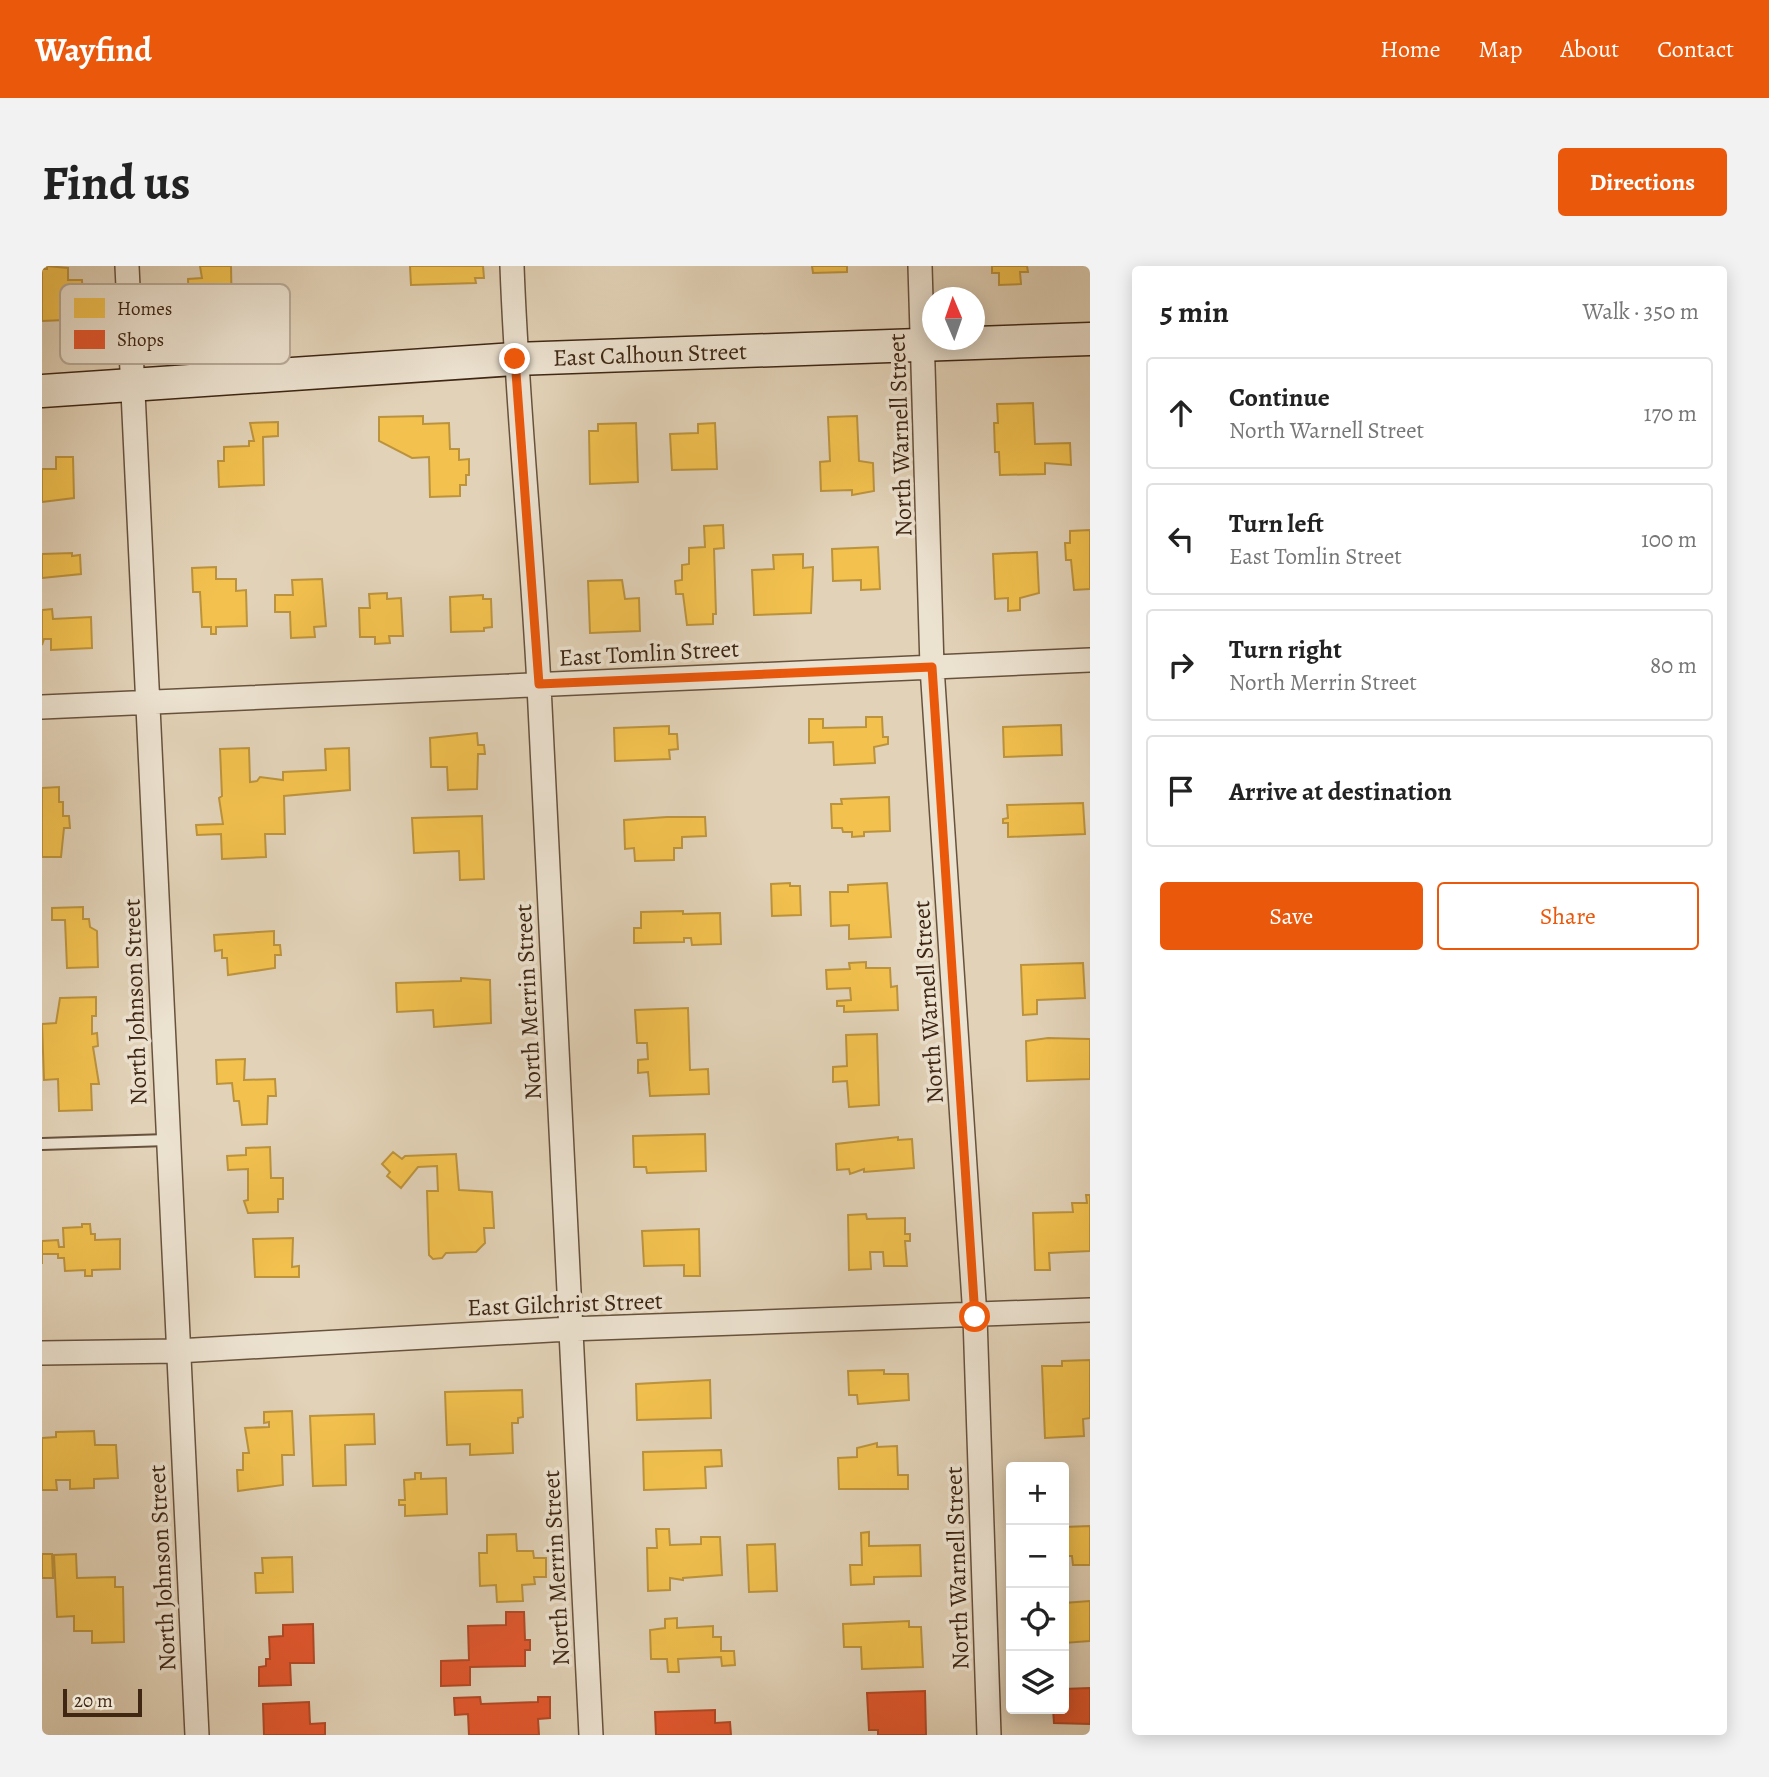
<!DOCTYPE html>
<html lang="en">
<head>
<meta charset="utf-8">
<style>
  body { margin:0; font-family:Alegreya,serif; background:#f2f2f2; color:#222 }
  .controls { position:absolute; right:21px; bottom:21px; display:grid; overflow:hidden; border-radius:7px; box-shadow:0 4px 18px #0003 }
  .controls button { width:63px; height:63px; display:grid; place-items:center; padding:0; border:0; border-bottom:2px solid #e0e0e0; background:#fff; color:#222; font:35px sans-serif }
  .compass { position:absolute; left:880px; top:21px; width:63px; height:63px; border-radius:50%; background:#fff; box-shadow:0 4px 18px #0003; rotate:358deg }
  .scale { position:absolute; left:21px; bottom:18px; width:79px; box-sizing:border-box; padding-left:7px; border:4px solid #3f2714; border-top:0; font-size:19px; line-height:24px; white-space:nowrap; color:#3f2714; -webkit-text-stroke:5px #ece2d0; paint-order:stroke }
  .stop { position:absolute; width:21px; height:21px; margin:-16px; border:5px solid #ea580c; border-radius:50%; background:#fff }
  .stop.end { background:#ea580c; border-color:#fff; box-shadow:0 2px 7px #0008 }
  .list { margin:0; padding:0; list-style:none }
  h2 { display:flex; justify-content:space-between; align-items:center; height:91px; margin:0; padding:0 28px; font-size:30px }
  h2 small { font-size:23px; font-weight:400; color:#767676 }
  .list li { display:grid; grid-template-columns:46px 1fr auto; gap:21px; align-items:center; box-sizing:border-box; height:112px; margin:0 14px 14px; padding:0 14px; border:2px solid #e0e0e0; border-radius:7px }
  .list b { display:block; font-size:26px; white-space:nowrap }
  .list p { margin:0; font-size:23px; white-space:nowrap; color:#767676 }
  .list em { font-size:23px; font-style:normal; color:#767676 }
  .actions { display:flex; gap:14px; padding:21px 28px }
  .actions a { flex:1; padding:16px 0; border:2px solid #ea580c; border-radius:7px; text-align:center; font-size:24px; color:#ea580c }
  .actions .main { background:#ea580c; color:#fff }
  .icon { flex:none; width:38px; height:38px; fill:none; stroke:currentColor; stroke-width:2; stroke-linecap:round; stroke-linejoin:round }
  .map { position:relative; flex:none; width:1048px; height:1469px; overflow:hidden; border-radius:7px }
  header { display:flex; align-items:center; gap:42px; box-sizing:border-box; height:98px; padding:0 35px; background:#ea580c; color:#fff }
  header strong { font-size:33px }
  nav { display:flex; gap:38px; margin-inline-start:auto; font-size:24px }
  .intro { display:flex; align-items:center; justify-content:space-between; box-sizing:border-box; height:168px; padding:0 42px }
  h1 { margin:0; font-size:49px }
  .button { padding:18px 32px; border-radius:7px; background:#ea580c; color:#fff; font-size:24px; font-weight:700 }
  main { display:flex; gap:42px; padding:0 42px }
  aside { flex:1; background:#fff; border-radius:7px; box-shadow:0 4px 18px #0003 }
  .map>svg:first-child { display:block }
  .homes { fill:#f2c14e; stroke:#bc933d; stroke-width:2 }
  .shops { fill:#e4572e; stroke:#b24926; stroke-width:2 }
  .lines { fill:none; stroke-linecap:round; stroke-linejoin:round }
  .lane-casing { stroke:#68523d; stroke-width:14 }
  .street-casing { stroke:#68523d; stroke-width:26 }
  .secondary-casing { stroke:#3f2714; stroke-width:35 }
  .lane { stroke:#ece2d0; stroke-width:10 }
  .street { stroke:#ece2d0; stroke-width:23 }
  .secondary { stroke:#ece2d0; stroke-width:32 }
  .route { stroke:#ea580c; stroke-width:9 }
  .labels { text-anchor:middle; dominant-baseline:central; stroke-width:7; stroke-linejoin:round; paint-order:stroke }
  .street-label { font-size:24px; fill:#3f2714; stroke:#ece2d0 }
  .key { fill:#ece2d0; stroke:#b8aa98; stroke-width:2 }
  .key-label { font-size:19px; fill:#3f2714 }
</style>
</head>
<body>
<header>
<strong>Wayfind</strong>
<nav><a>Home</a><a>Map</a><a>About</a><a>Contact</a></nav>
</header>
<div class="intro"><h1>Find us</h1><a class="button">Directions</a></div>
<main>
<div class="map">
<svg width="1048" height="1469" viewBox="0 0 1048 1469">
  <rect width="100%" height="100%" fill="#e2d2b7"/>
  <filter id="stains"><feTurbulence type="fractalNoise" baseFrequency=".00286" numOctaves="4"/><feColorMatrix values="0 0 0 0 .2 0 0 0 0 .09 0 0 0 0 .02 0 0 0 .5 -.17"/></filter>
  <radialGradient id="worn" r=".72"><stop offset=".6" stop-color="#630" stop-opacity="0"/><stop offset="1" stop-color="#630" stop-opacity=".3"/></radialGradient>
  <!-- homes -->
  <path class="homes" d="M5,0l21,2v12h14l1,19h-14v12l-5,1v8l-22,1v-52h5z
    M189,0l1,52 -17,1v-8l-13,1v-11l-13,1 -1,-23 14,-1 -2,-12z
    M368,0h73l1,12h-9l1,5 -65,2z
    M770,0h35v6l-34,1z
    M950,0h35l1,6h-8l1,12 -22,1v-12h-7z
    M991,137l2,41 35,-1 1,22 -26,-2v11l-45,1 -1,-23h-4l-1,-29h4l-1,-19z
    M381,150v8l26,-1 1,26h9v11l10,-1v16h-3v10h-6v11l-30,1 -1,-40 -17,1 -33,-17v-24z
    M815,150l2,45 14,2 1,28 -22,4v-5l-31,1 -1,-29 10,-1 -2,-44z
    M236,156v14l-15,1 1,48 -45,2 -1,-26h6v-14l25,-1v-5h5l-4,-18z
    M594,157l2,59 -48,2 -1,-53h9v-7z
    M673,157l2,46 -45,1 -2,-36 28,-1v-9z
    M14,191h17l1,41 -32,4v-33h14z
    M681,259l1,23 -10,1 2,65h-3v10l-26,1 -4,-31h-7l-1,-13 7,-1v-15l7,-1v-16l16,-1 -1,-21z
    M1048,264v59l-16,1 -3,-30h-5l-1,-17h5v-12z
    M836,281l2,42 -19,1v-10l-28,1 -1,-32z
    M995,286l2,41 -19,5v12l-12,1v-13l-13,1 -2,-45z
    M30,287v3l8,-1 1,19 -39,4v-24z
    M761,288v14l10,-1 -2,46 -57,2 -2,-45 22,-1 -1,-14z
    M174,301v12h20v12l10,-1 1,36 -31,1v7h-5v-7h-9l-2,-35h-7l-1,-24z
    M280,313l4,47 -12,1 1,10 -24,1 -1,-26h-15v-17h18l-1,-15z
    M580,314l3,19 14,-1 1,33 -50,2 -2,-52z
    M345,327v6l14,-1 2,38h-14l1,7 -15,1v-7h-15l-1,-29h11l-1,-14z
    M441,329v4h8l1,28 -8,1v3l-33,1 -1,-35z
    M10,343l1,10 38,-2 1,31 -41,2v-11h-7l-2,6v-35z
    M824,451h16l1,20h5v7l-14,3 1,16 -41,2 -1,-23 -24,1v-24h14v9l43,-1z
    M1019,459l1,30 -58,2 -1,-30z
    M627,460v8h8l1,15 -9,1 1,9 -55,2 -1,-33z
    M435,467l1,12h6l1,9h-7l-1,35 -29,1 -1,-23h-16l-1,-29z
    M207,482l1,34 7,-1 3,-4 23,3v-8l43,-2 -1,-21 24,-1 1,42 -66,6 1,38h-20l1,23 -44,2 -1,-25 -24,1 -1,-10 27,-1 -4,-26 3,-2 -2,-47z
    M17,521v15h4v14h6l1,12h-6l-3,29h-19v-69z
    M847,531l1,34 -26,1v4l-12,1v-5h-9l-1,-4h-10l-1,-24h11l-1,-5z
    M1041,537l2,31 -77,3v-14h-5v-4l5,-1 -1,-13z
    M440,550l2,63 -24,1 -1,-29 -45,2 -2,-35z
    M625,551h38l1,19 -24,1v11h-8v12l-39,1 -1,-13 -9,1 -1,-29z
    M748,617v3h10l1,29 -29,1 -1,-32z
    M845,617l4,54 -42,2v-14l-18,1 -1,-34h18v-7z
    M41,641v12h6l1,8 7,4 1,36 -31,1 -2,-48h-13v-12z
    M641,645v3l37,-1 1,31 -29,1 -1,-7h-7v4l-50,1v-15h7v-16z
    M232,665v14h6l1,10h-6v13l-47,7 -1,-17h-5v-8l-7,1 -1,-16z
    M824,696v6h24l1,19 6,-1 1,24 -54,2v-6h-7v-5l14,-1 -1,-12 -23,1 -1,-19 24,-1 -1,-6z
    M1041,697l2,35 -48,2v14l-14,1 -2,-50z
    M419,712l29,2 1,43 -57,4 -1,-17 -36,2 -1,-29 65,-2z
    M54,731v19h-4v18l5,-1 1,13 -5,1 6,37h-8l1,26 -33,1 -1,-32 -14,1 -2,-56 14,-1 4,-25z
    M646,742l2,62 18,-1 1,25 -59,2 -2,-24 -10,1v-13l10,-1 -1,-16h-10l-2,-33z
    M835,768l2,71 -30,2 -2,-26 -14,1v-15l14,-1 -1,-31z
    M1006,772l42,1v40l-63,2 -1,-40z
    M203,793l-1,21 31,-1 1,17h-8l-1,28 -25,1 -3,-24h-5l-2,-18 -15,1 -1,-24z
    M663,868l1,37 -59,2 -1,-6h-12l-1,-31z
    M856,871v3l14,-1 2,29 -50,4v-3l-14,5 -1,-5 -12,1 -1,-26z
    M228,881l1,31h12v21h-5v13l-30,1 -4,-12 4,-1v-31l-20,1 -1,-14 19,-1v-7z
    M351,886l9,7 3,-3 51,-2 3,36 33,2 2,36h-10l1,15 -9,9 -30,1 -4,5 -9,1 -4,-4 -2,-64h11l-1,-25 -19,1 -17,21 -14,-12 3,-4 -8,-8z
    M1044,929h4v56l-41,2 1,17h-15l-2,-57 40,-1 -1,-9h15z
    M824,948l1,5 38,-1v16h5v7h-5l2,25h-23l-1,-14h-13l1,17 -22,1 -1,-55z
    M40,958h8l1,10h4v6l25,-1v30l-28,1v6h-7v-6l-20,1 -1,-13h-6v-4h-16v10v-23l16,-1 1,7h5l-1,-19 19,-1z
    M657,963l1,47h-16v-11l-40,1 -2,-35z
    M251,972l-1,29 7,-1v11h-44l-2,-38z
    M1048,1094v58l-7,1 1,17 -39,2 -3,-72h20v-5z
    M842,1104v4h24l1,26 -51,4 -1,-9h-8l-1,-24z
    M668,1114l1,38 -74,2 -1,-36z
    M480,1124l1,27 -5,1v5h-6l1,30 -43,2v-11l-23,1 -2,-53z
    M250,1145l2,44h-12l1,30 -45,6 -1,-21h6v-17h6l-4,-25 24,-1v-5l-5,1v-11z
    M332,1148l1,30 -30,1 1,40 -33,1 -3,-70z
    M52,1165l1,14h21l2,33 -24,1v9l-24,1v-9h-14l1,10h-15v-52l14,-1v-5z
    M835,1177v4l20,-1 1,29h10v14h-69l-1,-31 19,-1v-9z
    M679,1184l1,16 -17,1 1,21 -62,2 -1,-38z
    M373,1207h6v6l25,-1 1,36 -42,2v-11h-6v-5h6l-1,-20 11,-1z
    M1048,1260v39h-17l-1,-9h-8v-29z
    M614,1263h13l1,16 31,-1v-7h19l2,38 -39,3v2l-13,-2v12l-22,1 -1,-43h10z
    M827,1266v14l51,-1 1,31 -47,1v7l-23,1 -1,-20h12l-1,-32z
    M474,1268l1,17h16l1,7h12v19h-12l1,7 -13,1 1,16 -26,1 -1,-17 -16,1 -1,-33h8v-18z
    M733,1278l2,47 -28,1 -2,-47z
    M0,1288h10l1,24h-11z
    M34,1288l1,24 38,-1v10h8l1,55 -32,1v-12h-18v-15l-17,1 -3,-62z
    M250,1291l1,35 -37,1 -1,-20h8l-1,-15z
    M1048,1335v40l-26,2v-40z
    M635,1352v10l36,-2v11h8v14h13l1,14 -13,1 -1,-9 -43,2 1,13h-11l-1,-13h-16l-1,-29 15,-2v-9z
    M867,1355v6h12l2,40 -61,2 -1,-22h-17l-1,-23z"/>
  <!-- shops -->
  <path class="shops" d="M464,1346h18l1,28h5v10h-5v16l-55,1v18l-29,1v-25l28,-1 -1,-34 38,-1z
    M271,1358l1,39h-24l1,22 -32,1v-19l7,-1v-7h4l-1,-22 14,-1v-11z
    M1048,1422v36l-36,-1 -1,-14h11v-20z
    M883,1425l1,44h-48v-5h-9l-2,-37z
    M438,1431l1,7 57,-2v-5h12v21l-12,1 1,16h-70l-1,-21 -13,1 -1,-17z
    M267,1436l1,22 15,-1v12h-61l-1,-31z
    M673,1444v13l15,-1 1,13h-75l-1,-23z"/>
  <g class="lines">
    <defs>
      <path id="lane" d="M0,878l125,-4"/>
      <path id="street" d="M85,0l70,1469
        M470,0c5,140 20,280 27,420 20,350 33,700 52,1049
        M878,0l12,401 43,650 14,418
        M0,441l1048,-47
        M0,1087l135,-2 392,-22 521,-19"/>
      <g id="secondary">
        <path id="s1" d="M0,125l473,-32 575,-20"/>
      </g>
    </defs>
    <!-- lane casing -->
    <use href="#lane" class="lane-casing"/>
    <!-- street casing -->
    <use href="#street" class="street-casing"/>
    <!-- secondary casing -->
    <use href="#secondary" class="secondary-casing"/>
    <!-- lane -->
    <use href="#lane" class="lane"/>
    <!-- street -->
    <use href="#street" class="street"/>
    <!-- secondary -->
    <use href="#secondary" class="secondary"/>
  </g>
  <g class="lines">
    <!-- route -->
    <path class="route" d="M473,93l24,325 393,-17 43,650"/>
  </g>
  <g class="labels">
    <!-- street labels -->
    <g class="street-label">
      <text stroke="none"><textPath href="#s1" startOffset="609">East Calhoun Street</textPath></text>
      <text transform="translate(858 169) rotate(-92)">North Warnell Street</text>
      <text transform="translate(607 387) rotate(-3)">East Tomlin Street</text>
      <text transform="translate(93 736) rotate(-92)">North Johnson Street</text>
      <text transform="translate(486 736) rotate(-93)">North Merrin Street</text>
      <text transform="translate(886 736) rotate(-94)">North Warnell Street</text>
      <text transform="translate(523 1038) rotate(-2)">East Gilchrist Street</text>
      <text transform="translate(120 1302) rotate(-93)">North Johnson Street</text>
      <text transform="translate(514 1302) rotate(-93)">North Merrin Street</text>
      <text transform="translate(915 1302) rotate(-92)">North Warnell Street</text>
    </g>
  </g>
  <!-- legend -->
  <rect x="18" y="18" width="230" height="80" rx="10" class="key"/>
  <rect x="32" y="32" width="31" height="20" fill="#f2c14e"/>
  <rect x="32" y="64" width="31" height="19" fill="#e4572e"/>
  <g class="key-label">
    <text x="75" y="49">Homes</text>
    <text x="75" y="80">Shops</text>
  </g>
  <rect width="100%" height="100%" filter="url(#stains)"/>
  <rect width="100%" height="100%" fill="url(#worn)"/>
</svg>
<div class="controls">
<button>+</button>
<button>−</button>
<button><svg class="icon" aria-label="locate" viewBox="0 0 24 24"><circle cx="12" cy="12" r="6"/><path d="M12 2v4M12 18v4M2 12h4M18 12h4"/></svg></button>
<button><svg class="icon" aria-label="layers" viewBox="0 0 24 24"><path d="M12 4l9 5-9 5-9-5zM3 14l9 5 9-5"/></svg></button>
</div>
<svg class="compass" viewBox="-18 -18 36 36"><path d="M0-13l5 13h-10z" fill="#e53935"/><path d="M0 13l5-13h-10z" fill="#767676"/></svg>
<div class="scale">20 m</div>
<div class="stop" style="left:933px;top:1051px"></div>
<div class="stop end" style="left:473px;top:93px"></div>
</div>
<aside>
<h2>5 min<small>Walk · 350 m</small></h2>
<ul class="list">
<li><svg class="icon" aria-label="ahead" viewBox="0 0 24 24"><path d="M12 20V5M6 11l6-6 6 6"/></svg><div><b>Continue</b><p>North Warnell Street</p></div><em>170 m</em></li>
<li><svg class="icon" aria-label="left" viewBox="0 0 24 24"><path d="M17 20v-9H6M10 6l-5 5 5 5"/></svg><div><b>Turn left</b><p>East Tomlin Street</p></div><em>100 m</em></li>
<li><svg class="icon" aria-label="right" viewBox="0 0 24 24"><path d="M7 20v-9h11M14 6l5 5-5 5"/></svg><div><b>Turn right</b><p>North Merrin Street</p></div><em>80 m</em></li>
<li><svg class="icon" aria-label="arrive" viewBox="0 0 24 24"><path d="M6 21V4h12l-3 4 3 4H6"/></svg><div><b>Arrive at destination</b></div></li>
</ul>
<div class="actions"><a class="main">Save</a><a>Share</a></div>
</aside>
</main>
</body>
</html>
